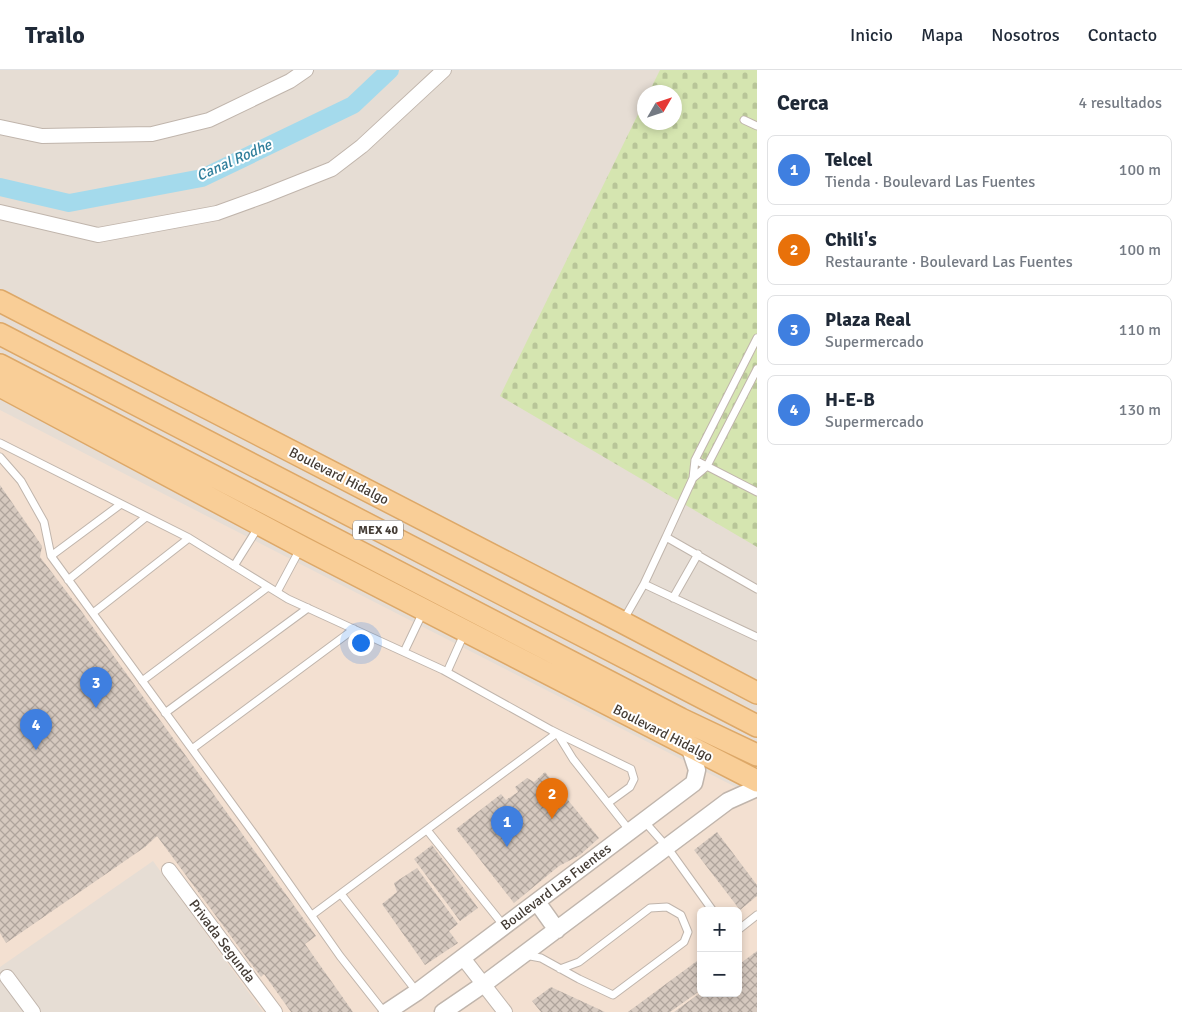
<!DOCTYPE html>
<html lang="es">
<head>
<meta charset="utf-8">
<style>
  body { margin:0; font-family:Signika,sans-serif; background:#f6f6f7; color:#1f2937 }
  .controls { position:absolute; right:15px; bottom:15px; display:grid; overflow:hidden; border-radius:8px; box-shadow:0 2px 8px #0003 }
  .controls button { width:45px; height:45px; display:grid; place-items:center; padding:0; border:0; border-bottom:1px solid #e0e1e3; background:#fff; color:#1f2937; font:25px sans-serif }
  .compass { position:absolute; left:637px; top:15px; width:45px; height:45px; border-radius:50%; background:#fff; box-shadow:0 2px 8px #0003; rotate:51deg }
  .you { position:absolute; left:360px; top:572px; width:18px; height:18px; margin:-12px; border:4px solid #fff; border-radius:50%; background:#1a73e8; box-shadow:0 0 0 8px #1a73e833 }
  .badge { display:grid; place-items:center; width:32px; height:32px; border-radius:50%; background:#ef1f21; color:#fff; font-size:16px; font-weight:700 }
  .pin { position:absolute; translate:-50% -41px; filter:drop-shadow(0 1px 2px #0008) }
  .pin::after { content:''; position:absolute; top:26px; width:18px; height:15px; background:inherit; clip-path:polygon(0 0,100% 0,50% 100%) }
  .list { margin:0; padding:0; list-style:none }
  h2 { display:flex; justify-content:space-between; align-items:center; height:65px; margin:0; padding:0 20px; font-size:21px }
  h2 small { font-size:16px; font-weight:400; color:#747a83 }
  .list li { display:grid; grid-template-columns:32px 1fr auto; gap:15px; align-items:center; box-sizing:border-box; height:70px; margin:0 10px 10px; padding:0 10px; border:1px solid #e0e1e3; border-radius:8px }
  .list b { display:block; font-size:19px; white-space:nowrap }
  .list p { margin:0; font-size:16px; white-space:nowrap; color:#747a83 }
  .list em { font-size:16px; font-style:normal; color:#747a83 }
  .map { position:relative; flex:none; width:757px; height:942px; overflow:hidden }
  header { display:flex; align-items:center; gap:30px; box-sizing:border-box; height:70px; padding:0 25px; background:#fff; border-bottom:1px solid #e0e1e3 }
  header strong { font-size:24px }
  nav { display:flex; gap:28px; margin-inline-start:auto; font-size:18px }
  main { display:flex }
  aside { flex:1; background:#fff }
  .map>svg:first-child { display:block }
  .residential { fill:#e6ddd4; fill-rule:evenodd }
  .commercial { fill:#f3e0d1; fill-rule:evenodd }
  .cemetery { fill:url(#cemetery-stones) }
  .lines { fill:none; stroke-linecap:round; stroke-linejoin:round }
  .canal { stroke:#a4daec; stroke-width:18 }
  .building { fill:url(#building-cross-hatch) }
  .service-casing { stroke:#c0b5ac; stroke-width:9 }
  .minor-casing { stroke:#c0b5ac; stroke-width:16 }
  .tertiary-casing { stroke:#c0b5ac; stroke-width:19 }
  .primary-casing { stroke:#dda868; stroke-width:24 }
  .service { stroke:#fff; stroke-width:7 }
  .minor { stroke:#fff; stroke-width:14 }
  .tertiary { stroke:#fff; stroke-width:16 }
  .primary { stroke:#f9ce97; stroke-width:21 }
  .labels { text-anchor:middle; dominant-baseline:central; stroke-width:4; stroke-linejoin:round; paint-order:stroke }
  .shield { fill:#fff; stroke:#7c7672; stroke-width:1 }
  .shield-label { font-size:12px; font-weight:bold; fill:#443c35 }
  .street-label { font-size:14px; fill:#443c35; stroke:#fff }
  .water-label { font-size:15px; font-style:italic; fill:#307f9c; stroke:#fff }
</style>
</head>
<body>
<header>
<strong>Trailo</strong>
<nav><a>Inicio</a><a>Mapa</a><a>Nosotros</a><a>Contacto</a></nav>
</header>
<main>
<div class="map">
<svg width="757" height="942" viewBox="0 0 757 942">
  <defs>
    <pattern id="cemetery-stones" width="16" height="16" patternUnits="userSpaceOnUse" patternTransform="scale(1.25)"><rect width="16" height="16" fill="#d5e5b0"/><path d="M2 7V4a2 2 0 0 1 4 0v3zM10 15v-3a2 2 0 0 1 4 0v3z" fill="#b8c598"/></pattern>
    <pattern id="building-cross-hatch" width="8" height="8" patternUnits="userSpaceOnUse" patternTransform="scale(1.25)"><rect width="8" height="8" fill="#d6c9bf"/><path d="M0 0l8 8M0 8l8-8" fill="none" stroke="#afa49c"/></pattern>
  </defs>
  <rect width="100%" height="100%" fill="#f2ece6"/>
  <!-- residential -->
  <path class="residential" d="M0,0h757v942h-757zM644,22h30v30h-30zM701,841h37v82h-37z"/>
  <!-- commercial -->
  <path class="commercial" d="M0,340l757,388v214h-494l-110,-151 -153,106zM701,841h37v82h-37z"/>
  <!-- cemetery -->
  <path class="cemetery" d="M660,0h97v477l-257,-151 144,-294v20h30v-30h-25z"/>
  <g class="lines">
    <!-- canal -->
    <path class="canal" d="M0,117l69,16 133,-25 151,-73 37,-35"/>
  </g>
  <!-- building -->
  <path class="building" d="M0,415l42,61 -2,11 39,51 237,328 -11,8 48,68h-62l-27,-38 -3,3 -104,-141 -12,11 -139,96 -6,-10z
    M545,702l54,66 -19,17 -21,11 -45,37 -58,-74 45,-35 5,6 12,-8 -3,-5 12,-9 7,4z
    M717,762l40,53v11l-17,14 -46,-60z
    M432,775l46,63 -18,13 -46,-62z
    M417,798l41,56 -9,7 9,12 -33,22 -43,-61 15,-12 -3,-9z
    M757,881v61h-83l26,-19h38v-28z
    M701,888v32l-31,22h-42z
    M551,917l54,25h-64l-9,-11z"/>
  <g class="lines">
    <defs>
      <path id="service" d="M744,50l13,6
        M0,373l189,95 99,61 155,71 108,60 6,3 16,26 57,72
        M0,387l21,24 23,41 7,34 206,282 83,118 44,56
        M695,390l62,32
        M693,408l14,-12 50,-97
        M666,467l27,-59 2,-18 62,-122
        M51,486l70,-52
        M234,496l25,-40
        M68,510l78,-63
        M644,514l113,53
        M277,522l23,-43
        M673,528l25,-44
        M93,543l96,-75
        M624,549l20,-35 22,-47 91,52
        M404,582l19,-40
        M447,602l17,-38
        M142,611l126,-94
        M165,643l143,-105
        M192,679l162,-120
        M644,751l23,26 46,64
        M427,760l77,96
        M341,824l76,98
        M312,845l245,-182 74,36 3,10 -4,8 -22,16
        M738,860l19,-15
        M525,885l16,3 38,21 34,16 71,-53 4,-10 -7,-17 -14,-8 -17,1 -71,54 -19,7"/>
      <path id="minor" d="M0,57l42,9 110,-2 57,-14 81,-39 16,-11
        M0,142l98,23 119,-22 47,-17 68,-27 30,-23 82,-76
        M169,800l106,142
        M463,888l42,54
        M7,907l26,35"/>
      <path id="tertiary" d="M537,832l20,28
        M387,942l30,-20 277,-209 3,-13 -8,-24
        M443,942l41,-28 244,-183 29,-13"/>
      <path id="primary" d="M0,231l622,321 135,71
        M0,264l757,392
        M0,295l681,354 76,36
        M0,316l302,161 455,234"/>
    </defs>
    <!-- service casing -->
    <use href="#service" class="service-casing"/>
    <!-- minor casing -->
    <use href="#minor" class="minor-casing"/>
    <!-- tertiary casing -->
    <use href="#tertiary" class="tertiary-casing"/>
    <!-- primary casing -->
    <use href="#primary" class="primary-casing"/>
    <!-- service -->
    <use href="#service" class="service"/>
    <!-- minor -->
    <use href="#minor" class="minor"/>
    <!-- tertiary -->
    <use href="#tertiary" class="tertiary"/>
    <!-- primary -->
    <use href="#primary" class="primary"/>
  </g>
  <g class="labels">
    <!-- shield labels -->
    <rect class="shield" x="353" y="450.5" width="50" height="19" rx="4"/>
    <g class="shield-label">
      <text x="378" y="460">MEX 40</text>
    </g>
    <!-- street labels -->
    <g class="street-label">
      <text transform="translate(339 406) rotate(27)">Boulevard Hidalgo</text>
      <text transform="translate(663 663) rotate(27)">Boulevard Hidalgo</text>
      <text transform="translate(556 817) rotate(-37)">Boulevard Las Fuentes</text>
      <text transform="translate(222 871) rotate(53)">Privada Segunda</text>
    </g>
    <!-- water labels -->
    <g class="water-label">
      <text transform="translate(234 90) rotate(-24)">Canal Rodhe</text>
    </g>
  </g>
</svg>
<div class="controls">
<button>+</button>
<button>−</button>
</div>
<svg class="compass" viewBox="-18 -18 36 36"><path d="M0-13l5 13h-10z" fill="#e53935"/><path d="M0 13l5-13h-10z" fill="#747a83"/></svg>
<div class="you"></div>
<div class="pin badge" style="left:507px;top:777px;background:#3f7fe0">1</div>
<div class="pin badge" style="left:552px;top:749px;background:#e8710a">2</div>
<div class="pin badge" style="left:96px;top:638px;background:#3f7fe0">3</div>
<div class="pin badge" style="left:36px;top:680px;background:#3f7fe0">4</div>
</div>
<aside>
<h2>Cerca<small>4 resultados</small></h2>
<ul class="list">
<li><span class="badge" style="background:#3f7fe0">1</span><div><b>Telcel</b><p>Tienda · Boulevard Las Fuentes</p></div><em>100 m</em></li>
<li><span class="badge" style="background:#e8710a">2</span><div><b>Chili's</b><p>Restaurante · Boulevard Las Fuentes</p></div><em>100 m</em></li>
<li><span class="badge" style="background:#3f7fe0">3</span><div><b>Plaza Real</b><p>Supermercado</p></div><em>110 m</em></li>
<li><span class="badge" style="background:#3f7fe0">4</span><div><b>H-E-B</b><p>Supermercado</p></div><em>130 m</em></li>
</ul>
</aside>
</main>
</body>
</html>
